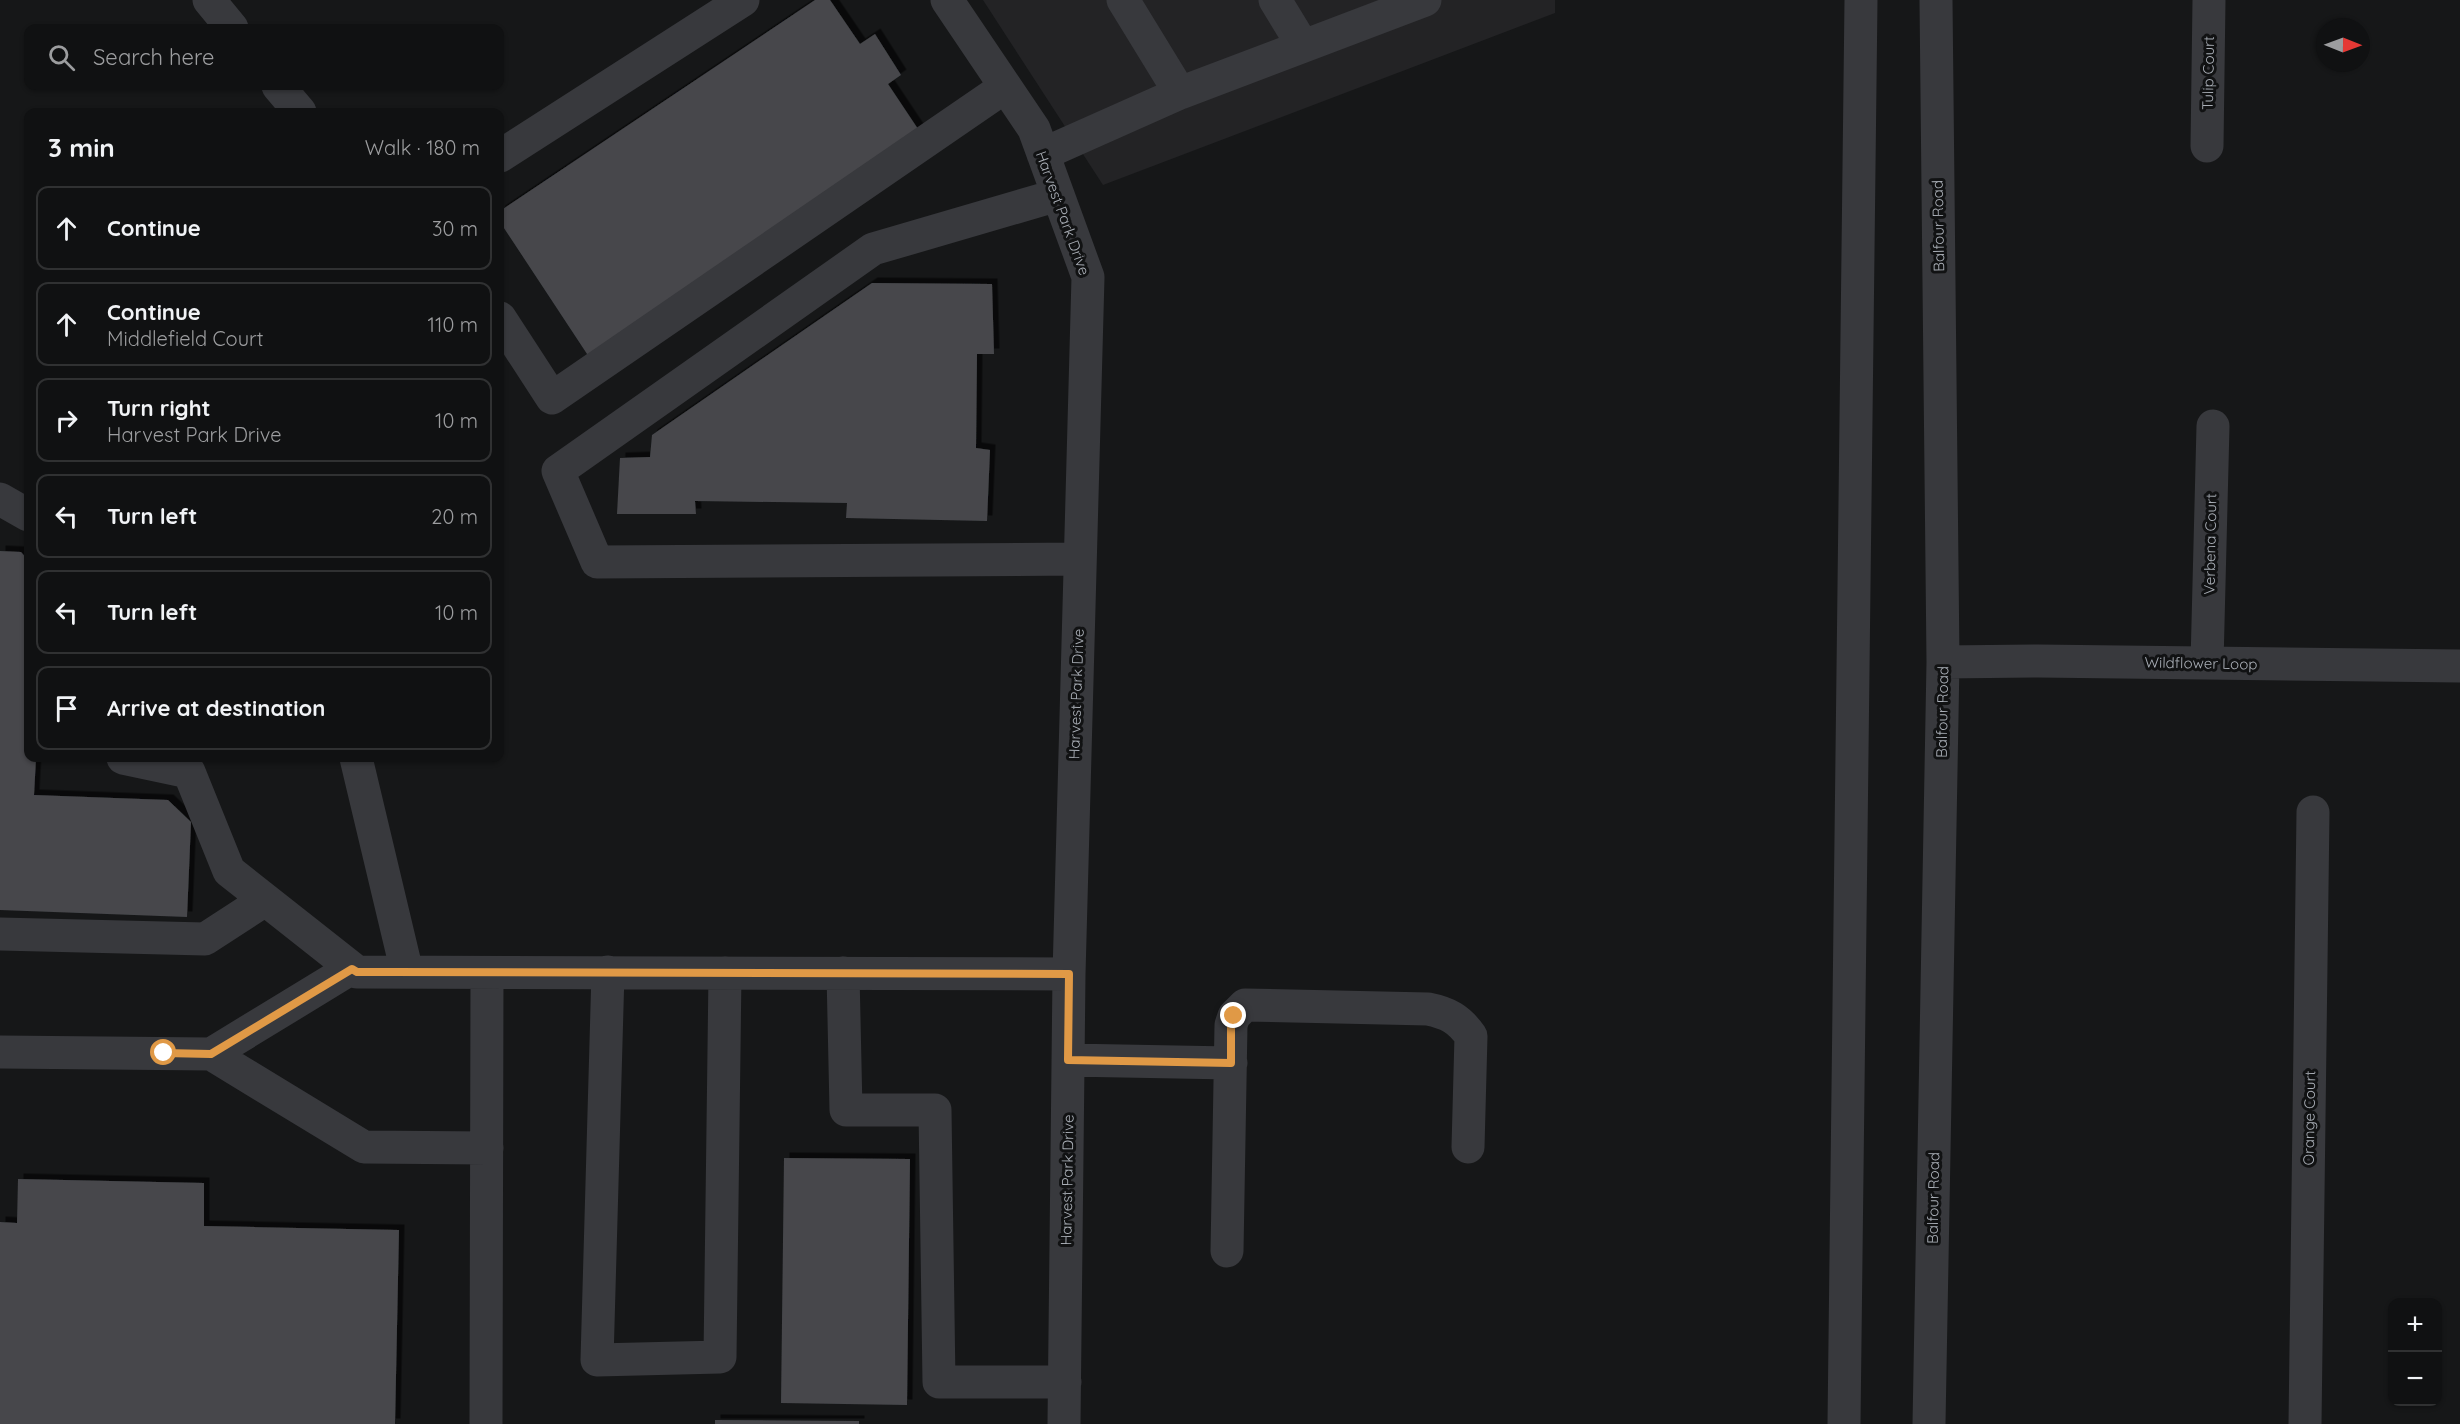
<!DOCTYPE html>
<html lang="en">
<head>
<meta charset="utf-8">
<style>
  body { margin:0; font-family:Quicksand,sans-serif; background:#1e1f20; color:#f1f3f6 }
  .controls { position:absolute; right:18px; bottom:18px; display:grid; overflow:hidden; border-radius:12px; box-shadow:0 2px 4px #0004 }
  .controls button { width:54px; height:54px; display:grid; place-items:center; padding:0; border:0; border-bottom:2px solid #303132; background:#101112; color:#f1f3f6; font:30px sans-serif }
  .compass { position:absolute; left:2316px; top:18px; width:54px; height:54px; border-radius:50%; background:#101112; box-shadow:0 2px 4px #0004; rotate:91deg }
  .stop { position:absolute; width:18px; height:18px; margin:-14px; border:4px solid #e09946; border-radius:50%; background:#fff }
  .stop.end { background:#e09946; border-color:#fff; box-shadow:0 2px 6px #0008 }
  .list { margin:0; padding:0; list-style:none }
  h2 { display:flex; justify-content:space-between; align-items:center; height:78px; margin:0; padding:0 24px; font-size:26px }
  h2 small { font-size:20px; font-weight:400; color:#9c9d9f }
  .list li { display:grid; grid-template-columns:39px 1fr auto; gap:18px; align-items:center; box-sizing:border-box; height:84px; margin:0 12px 12px; padding:0 12px; border:2px solid #303132; border-radius:12px }
  .list b { display:block; font-size:22px; white-space:nowrap }
  .list p { margin:0; font-size:20px; white-space:nowrap; color:#9c9d9f }
  .list em { font-size:20px; font-style:normal; color:#9c9d9f }
  .icon { flex:none; width:33px; height:33px; fill:none; stroke:currentColor; stroke-width:2; stroke-linecap:round; stroke-linejoin:round }
  .map { position:relative; flex:none; width:2460px; height:1424px; overflow:hidden }
  .search { position:absolute; background:#101112; box-shadow:0 2px 4px #0004; left:24px; top:24px; width:480px; height:66px; display:flex; align-items:center; gap:15px; box-sizing:border-box; padding:0 21px; border-radius:12px; color:#9c9d9f; font-size:22px }
  .panel { position:absolute; background:#101112; box-shadow:0 2px 4px #0004; left:24px; top:108px; width:480px; height:654px; border-radius:12px }
  .map>svg:first-child { display:block }
  .built { fill:#232325 }
  .building { fill:#46474b; filter:url(#shadow) }
  .lines { fill:none; stroke-linecap:round; stroke-linejoin:round }
  .minor { stroke:#38393d; stroke-width:33 }
  .route { stroke:#e09946; stroke-width:8 }
  .labels { text-anchor:middle; dominant-baseline:central; stroke-width:6; stroke-linejoin:round; paint-order:stroke }
  .street-label { font-size:15px; fill:#aaafb7; stroke:#111213 }
</style>
</head>
<body>
<div class="map">
<svg width="2460" height="1424" viewBox="0 0 2460 1424">
  <defs>
    <filter id="shadow"><feDropShadow dx="5.5" dy="-5.5" stdDeviation="0" flood-color="#0009"/></filter>
  </defs>
  <rect width="100%" height="100%" fill="#161718"/>
  <!-- built -->
  <path class="built" d="M983,0h572v13l-452,172z"/>
  <!-- building -->
  <path class="building" d="M815,0h15l30,44 15,-10 26,41 -13,9 34,51 -333,222 -89,-135v-11z
    M872,283l120,1 2,70h-17l-1,94 14,2 -3,71 -141,-3 1,-15 -152,-2 1,13h-79l3,-56 30,-1 2,-22z
    M0,551l21,1 7,8v198h8l-2,37 134,5 23,22 -4,95 -187,-7z
    M784,1158l126,1 -3,246 -126,-2z
    M18,1179l186,4v43l195,4 -4,194h-395v-202l17,1z
    M715,1420l144,1v3h-144z"/>
  <g class="lines">
    <!-- minor -->
    <path class="minor" d="M209,0l23,28
      M947,0l87,129 54,148 -19,697 -5,450
      M1123,0l57,93
      M1275,0l28,46
      M278,86l22,26
      M2207,146l2,-146
      M1043,154l137,-61 245,-93
      M500,156l243,-156
      M1058,195l-185,54 -315,222 39,91 483,-3
      M500,318l52,80 453,-311
      M0,499l28,16
      M1943,662l95,-1 422,5
      M2207,663l6,-237
      M123,758l66,14 40,99 128,101 712,2
      M356,758l51,214
      M0,934l205,5 60,-39
      M352,968l-141,86 153,93 123,1
      M608,972l-11,388 123,-3 5,-384
      M843,973l3,137h89l4,272h126
      M0,1052l211,2
      M1068,1060l163,3
      M1227,1251l4,-226 3,-9 11,-11 183,4c20,4 31,10 43,27l-3,111
      M486,1424l1,-451
      M1844,1424l17,-1424
      M1929,1424l14,-762 -7,-662
      M2305,1424l8,-612"/>
  </g>
  <g class="lines">
    <!-- route -->
    <path class="route" d="M164,1053l47,1 141,-85 5,3h34l678,2 -1,86 163,3v-38l3,-9"/>
  </g>
  <g class="labels">
    <!-- street labels -->
    <g class="street-label">
      <text transform="translate(2208 73) rotate(-89)">Tulip Court</text>
      <text transform="translate(1063 213) rotate(70)">Harvest Park Drive</text>
      <text transform="translate(1938 226) rotate(-91)">Balfour Road</text>
      <text transform="translate(2210 544) rotate(-89)">Verbena Court</text>
      <text transform="translate(2201 663) rotate(1)">Wildflower Loop</text>
      <text transform="translate(1076 694) rotate(-88)">Harvest Park Drive</text>
      <text transform="translate(1942 712) rotate(-89)">Balfour Road</text>
      <text transform="translate(2309 1118) rotate(-89)">Orange Court</text>
      <text transform="translate(1067 1180) rotate(-89)">Harvest Park Drive</text>
      <text transform="translate(1933 1198) rotate(-89)">Balfour Road</text>
    </g>
  </g>
</svg>
<div class="controls">
<button>+</button>
<button>−</button>
</div>
<svg class="compass" viewBox="-18 -18 36 36"><path d="M0-13l5 13h-10z" fill="#e53935"/><path d="M0 13l5-13h-10z" fill="#9c9d9f"/></svg>
<div class="stop" style="left:164px;top:1053px"></div>
<div class="stop end" style="left:1234px;top:1016px"></div>
<div class="search"><svg class="icon" aria-label="search" viewBox="0 0 24 24"><circle cx="10" cy="10" r="6"/><path d="M15 15l6 6"/></svg>Search here</div>
<section class="panel">
<h2>3 min<small>Walk · 180 m</small></h2>
<ul class="list">
<li><svg class="icon" aria-label="ahead" viewBox="0 0 24 24"><path d="M12 20V5M6 11l6-6 6 6"/></svg><div><b>Continue</b></div><em>30 m</em></li>
<li><svg class="icon" aria-label="ahead" viewBox="0 0 24 24"><path d="M12 20V5M6 11l6-6 6 6"/></svg><div><b>Continue</b><p>Middlefield Court</p></div><em>110 m</em></li>
<li><svg class="icon" aria-label="right" viewBox="0 0 24 24"><path d="M7 20v-9h11M14 6l5 5-5 5"/></svg><div><b>Turn right</b><p>Harvest Park Drive</p></div><em>10 m</em></li>
<li><svg class="icon" aria-label="left" viewBox="0 0 24 24"><path d="M17 20v-9H6M10 6l-5 5 5 5"/></svg><div><b>Turn left</b></div><em>20 m</em></li>
<li><svg class="icon" aria-label="left" viewBox="0 0 24 24"><path d="M17 20v-9H6M10 6l-5 5 5 5"/></svg><div><b>Turn left</b></div><em>10 m</em></li>
<li><svg class="icon" aria-label="arrive" viewBox="0 0 24 24"><path d="M6 21V4h12l-3 4 3 4H6"/></svg><div><b>Arrive at destination</b></div></li>
</ul>
</section>
</div>
</body>
</html>
